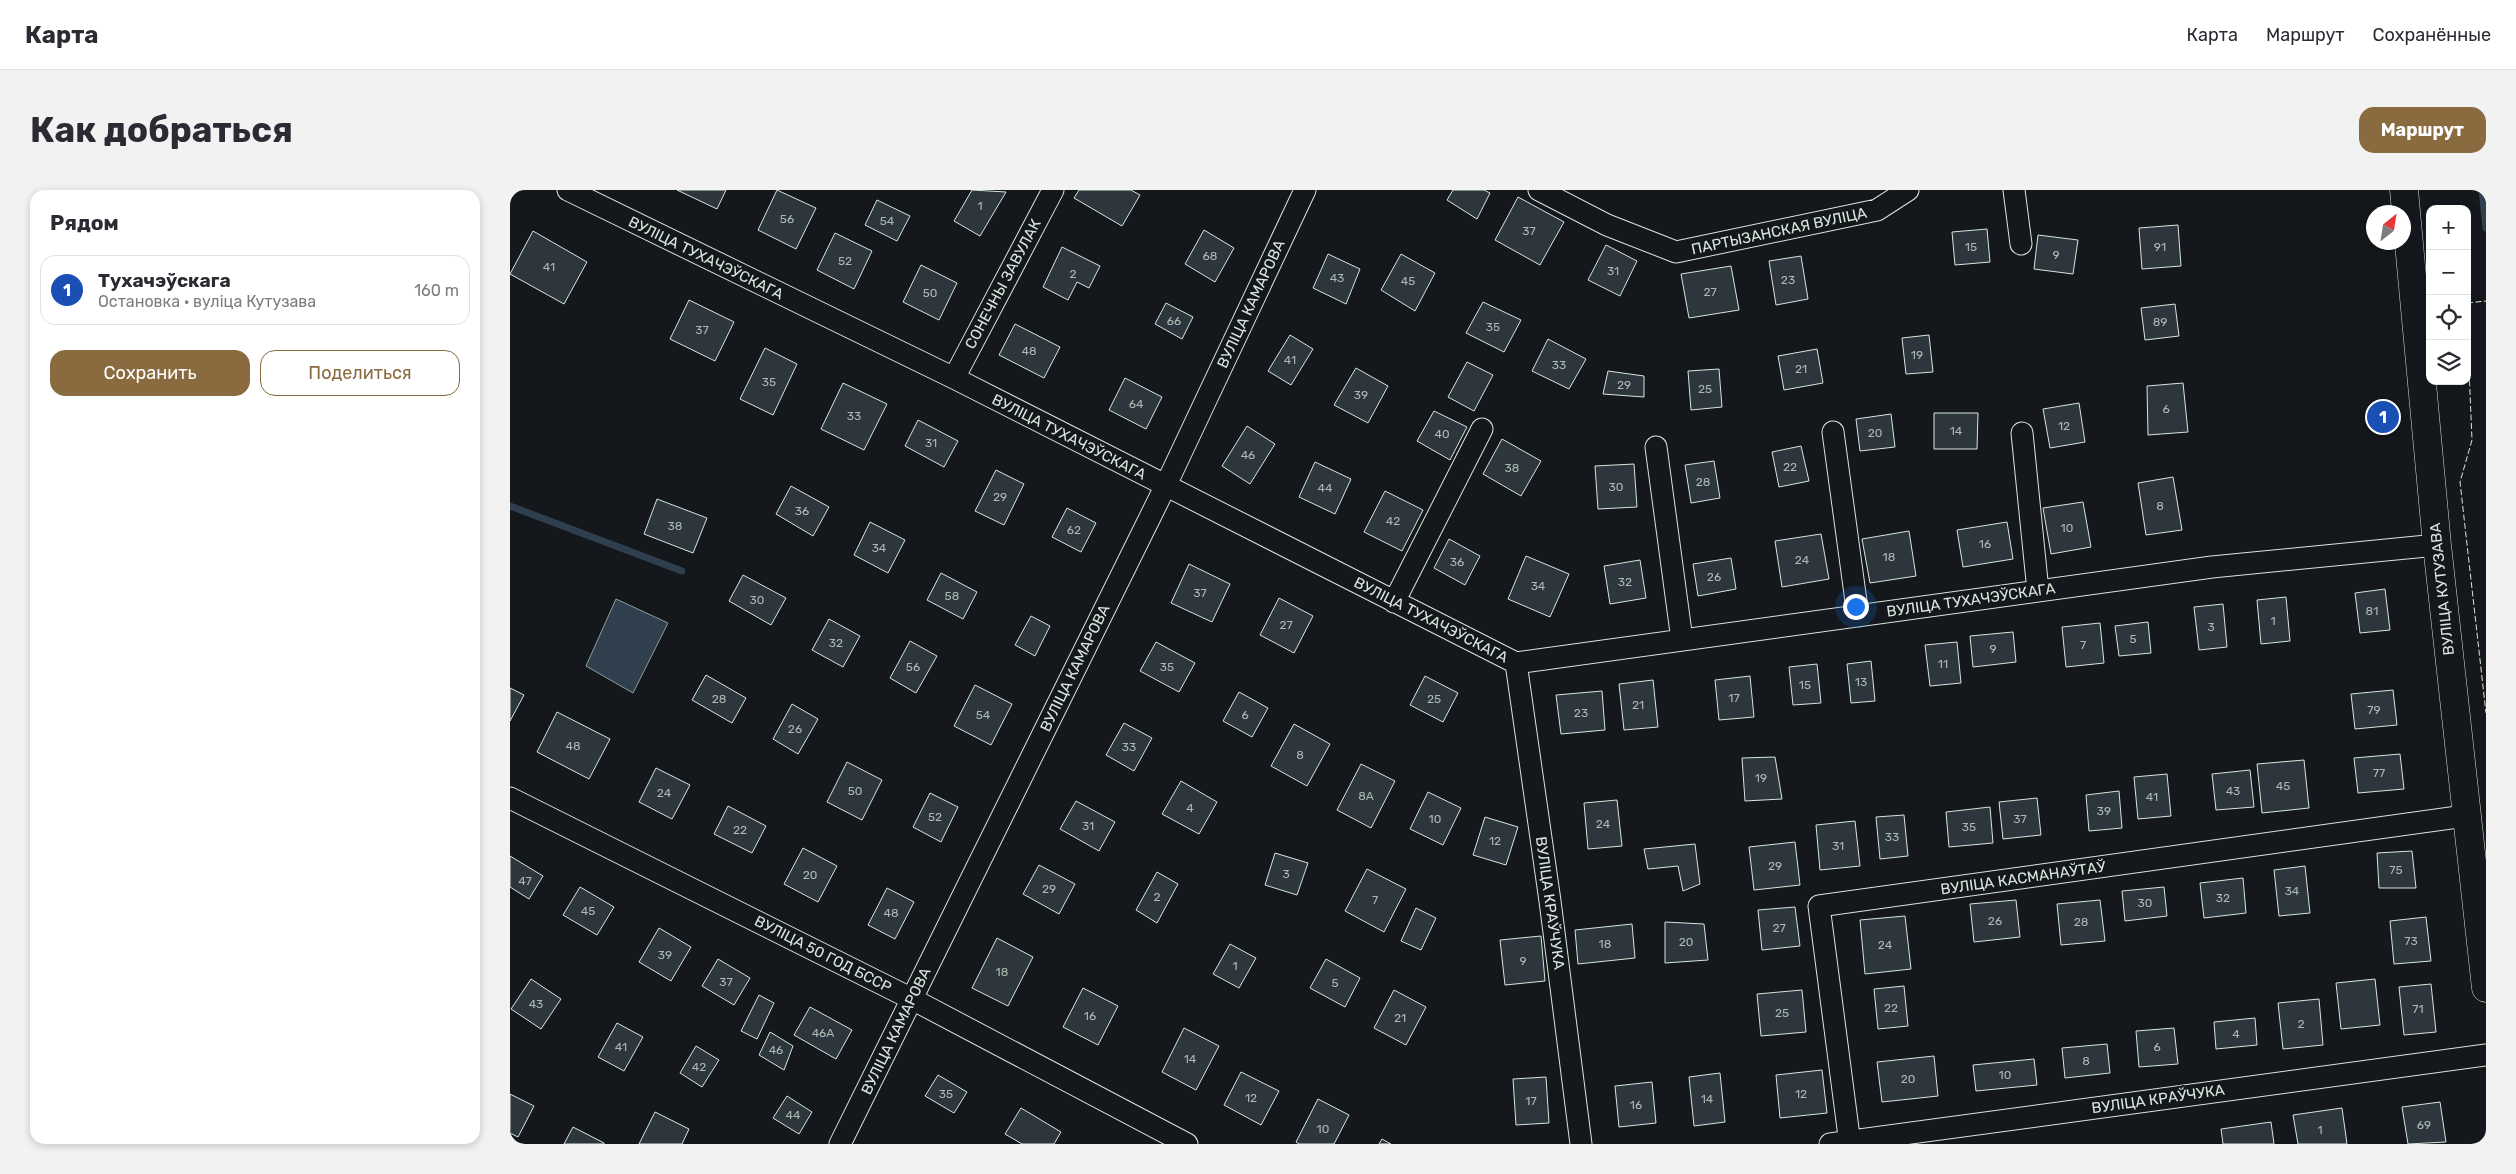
<!DOCTYPE html>
<html lang="ru">
<head>
<meta charset="utf-8">
<style>
  body { margin:0; font-family:Rubik,sans-serif; background:#f2f2f3; color:#2b2b33 }
  .controls { position:absolute; right:15px; top:15px; display:grid; overflow:hidden; border-radius:10px; box-shadow:0 2px 8px #0003 }
  .controls button { width:45px; height:45px; display:grid; place-items:center; padding:0; border:0; border-bottom:1px solid #e1e1e2; background:#fff; color:#2b2b33; font:25px sans-serif }
  .compass { position:absolute; left:1856px; top:15px; width:45px; height:45px; border-radius:50%; background:#fff; box-shadow:0 2px 8px #0003; rotate:30deg }
  .you { position:absolute; left:1345px; top:416px; width:18px; height:18px; margin:-12px; border:4px solid #fff; border-radius:50%; background:#1a73e8; box-shadow:0 0 0 8px #1a73e833 }
  .badge { display:grid; place-items:center; width:32px; height:32px; border-radius:50%; background:#8a6a3f; color:#fff; font-size:16px; font-weight:700 }
  .pin { position:absolute; translate:-50% -50%; border:2px solid #fff; box-shadow:0 1px 5px #0006 }
  .list { margin:0; padding:0; list-style:none }
  h2 { display:flex; justify-content:space-between; align-items:center; height:65px; margin:0; padding:0 20px; font-size:21px }
  h2 small { font-size:16px; font-weight:400; color:#7c7c81 }
  .list li { display:grid; grid-template-columns:32px 1fr auto; gap:15px; align-items:center; box-sizing:border-box; height:70px; margin:0 10px 10px; padding:0 10px; border:1px solid #e1e1e2; border-radius:15px }
  .list b { display:block; font-size:19px; white-space:nowrap }
  .list p { margin:0; font-size:16px; white-space:nowrap; color:#7c7c81 }
  .list em { font-size:16px; font-style:normal; color:#7c7c81 }
  .actions { display:flex; gap:10px; padding:15px 20px }
  .actions a { flex:1; padding:11px 0; border:1px solid #8a6a3f; border-radius:15px; text-align:center; font-size:18px; color:#8a6a3f }
  .actions .main { background:#8a6a3f; color:#fff }
  .icon { flex:none; width:28px; height:28px; fill:none; stroke:currentColor; stroke-width:2; stroke-linecap:round; stroke-linejoin:round }
  .map { position:relative; flex:none; width:1976px; height:954px; overflow:hidden; border-radius:15px }
  header { display:flex; align-items:center; gap:30px; box-sizing:border-box; height:70px; padding:0 25px; background:#fff; border-bottom:1px solid #e1e1e2 }
  header strong { font-size:24px }
  nav { display:flex; gap:28px; margin-inline-start:auto; font-size:18px }
  .intro { display:flex; align-items:center; justify-content:space-between; box-sizing:border-box; height:120px; padding:0 30px }
  h1 { margin:0; font-size:35px }
  .button { padding:12px 22px; border-radius:15px; background:#8a6a3f; color:#fff; font-size:18px; font-weight:700 }
  main { display:flex; gap:30px; padding:0 30px }
  aside { flex:1; background:#fff; border-radius:15px; box-shadow:0 2px 8px #0003 }
  .map>svg:first-child { display:block }
  .water { fill:#2f3f4d; stroke:#939e99 }
  .lines { fill:none; stroke-linecap:round; stroke-linejoin:round }
  .stream { stroke:#2f3f4d; stroke-width:7 }
  .building { fill:#2c363c; stroke:#d8e6dc }
  .street-casing { stroke:#d8e6dc; stroke-width:23 }
  .primary-casing { stroke:#d8e6dc; stroke-width:29 }
  .street { stroke:#14181c; stroke-width:21 }
  .primary { stroke:#14181c; stroke-width:28 }
  .fence { stroke:#d8e6dc; stroke-width:1; stroke-dasharray:6 2.5; stroke-linecap:butt }
  .labels { text-anchor:middle; dominant-baseline:central; stroke-width:4; stroke-linejoin:round; paint-order:stroke }
  .number-label { font-size:12px; fill:#adbab4 }
  .street-label { font-size:15px; fill:#d8e6dc; stroke:#14181c }
</style>
</head>
<body>
<header>
<strong>Карта</strong>
<nav><a>Карта</a><a>Маршрут</a><a>Сохранённые</a></nav>
</header>
<div class="intro"><h1>Как добраться</h1><a class="button">Маршрут</a></div>
<main>
<aside>
<h2>Рядом<small></small></h2>
<ul class="list">
<li><span class="badge" style="background:#1a4fb4">1</span><div><b>Тухачэўскага</b><p>Остановка · вуліца Кутузава</p></div><em>160 m</em></li>
</ul>
<div class="actions"><a class="main">Сохранить</a><a>Поделиться</a></div>
</aside>
<div class="map">
<svg width="1976" height="954" viewBox="0 0 1976 954">
  <rect width="100%" height="100%" fill="#14181c"/>
  <!-- water -->
  <path class="water" d="M106,409l52,24 -35,70 -47,-27z"/>
  <g class="lines">
    <!-- stream -->
    <path class="stream" d="M1972,0l4,38
      M0,316l172,65"/>
  </g>
  <!-- building -->
  <path class="building" d="M167,0h49l-9,19z
    M267,0l39,18 -20,41 -38,-19z
    M462,0l34,2 -26,44 -26,-15z
    M569,0h52l9,5 -18,31 -48,-28z
    M943,0h31l6,3 -13,26 -30,-19z
    M1008,7l46,25 -24,43 -45,-25z
    M367,10l33,16 -13,25 -32,-16z
    M1668,35l3,41 -39,3 -3,-41z
    M1477,39l3,33 -35,3 -3,-33z
    M694,40l30,18 -19,34 -30,-18z
    M23,41l54,31 -23,42 -54,-30z
    M325,43l37,18 -18,38 -37,-19z
    M1528,45l40,5 -5,34 -39,-5z
    M1096,55l31,16 -17,35 -32,-16z
    M552,57l38,19 -11,22 -12,-6 -9,18 -25,-13z
    M818,64l32,15 -14,35 -33,-16z
    M891,64l34,19 -20,38 -34,-21z
    M1291,66l7,43 -32,6 -7,-44z
    M411,75l36,18 -18,37 -36,-18z
    M1221,76l8,44 -50,8 -8,-44z
    M179,110l45,22 -19,39 -45,-22z
    M973,112l38,18 -17,32 -38,-19z
    M656,113l27,14 -11,22 -27,-15z
    M1665,114l4,32 -34,4 -4,-32z
    M505,134l45,23 -16,31 -45,-23z
    M780,145l23,14 -22,36 -23,-14z
    M1419,145l4,37 -27,2 -4,-36z
    M1038,149l38,20 -17,30 -37,-18z
    M255,158l32,16 -24,51 -33,-16z
    M1307,159l6,34 -39,7 -6,-34z
    M957,172l26,13 -19,36 -26,-14z
    M846,178l32,18 -20,37 -34,-18z
    M1209,179l3,38 -31,3 -3,-39z
    M1098,181l36,5v21l-41,-3z
    M615,188l37,19 -16,32 -37,-19z
    M333,193l44,21 -23,46 -43,-21z
    M1673,193l5,49 -40,3 -1,-49z
    M1569,213l6,39 -35,6 -7,-39z
    M924,221l33,16 -17,33 -33,-19z
    M1424,223h44l-1,36h-43z
    M1381,224l4,33 -35,4 -4,-32z
    M408,230l40,21 -14,26 -39,-21z
    M737,236l28,18 -25,40 -28,-18z
    M992,249l39,22 -20,35 -38,-22z
    M1291,256l8,35 -30,6 -7,-35z
    M1204,271l6,37 -29,5 -6,-38z
    M805,272l36,17 -16,35 -36,-17z
    M1124,274l3,43 -39,2 -3,-43z
    M486,280l28,14 -20,41 -29,-14z
    M1663,287l9,53 -36,5 -8,-52z
    M281,296l38,21 -16,29 -37,-22z
    M875,301l38,19 -21,41 -38,-19z
    M147,309l50,19 -14,35 -49,-19z
    M1573,312l8,45 -40,7 -8,-46z
    M557,318l29,15 -15,29 -29,-15z
    M360,332l35,18 -17,33 -34,-18z
    M1497,332l6,37 -50,8 -6,-37z
    M1399,341l7,45 -46,7 -8,-44z
    M1311,344l8,45 -47,8 -7,-46z
    M939,349l31,17 -15,29 -31,-17z
    M1016,366l43,18 -19,43 -42,-18z
    M1221,368l5,31 -38,7 -5,-32z
    M1130,370l6,38 -36,6 -6,-38z
    M679,374l41,20 -18,38 -41,-19z
    M431,383l36,19 -14,27 -36,-19z
    M233,385l43,23 -15,27 -42,-24z
    M1875,399l5,41 -30,3 -5,-40z
    M1776,407l4,44 -29,3 -4,-44z
    M769,408l34,18 -19,37 -34,-18z
    M1713,414l4,43 -28,3 -5,-43z
    M521,426l19,10 -15,30 -20,-11z
    M319,429l31,17 -17,31 -31,-17z
    M1638,432l3,31 -32,3 -4,-30z
    M1590,433l4,40 -38,4 -4,-40z
    M1503,442l3,30 -43,5 -3,-31z
    M400,451l27,15 -21,37 -26,-15z
    M646,452l39,21 -16,29 -39,-21z
    M1447,452l4,41 -31,3 -5,-41z
    M1361,471l4,40 -24,2 -4,-39z
    M1307,474l4,39 -28,2 -4,-38z
    M196,485l40,23 -14,25 -40,-23z
    M915,486l33,17 -15,29 -33,-17z
    M1240,486l4,41 -35,3 -4,-40z
    M1143,490l5,47 -34,3 -5,-46z
    M465,495l37,19 -21,41 -37,-19z
    M0,498l14,7 -14,26z
    M1883,500l4,35 -42,4 -4,-35z
    M1092,501l3,39 -44,4 -5,-39z
    M729,502l29,16 -16,29 -29,-16z
    M282,514l26,15 -20,35 -25,-15z
    M47,522l53,27 -21,40 -52,-27z
    M614,533l28,15 -18,33 -28,-16z
    M784,534l36,20 -23,42 -36,-20z
    M1890,564l4,35 -46,4 -4,-35z
    M1265,567l7,42 -37,2 -3,-43z
    M1794,570l5,48 -47,5 -5,-49z
    M337,572l35,18 -20,40 -35,-18z
    M851,574l34,17 -24,47 -34,-18z
    M146,578l34,17 -18,34 -33,-17z
    M1740,580l4,37 -38,3 -4,-36z
    M1657,584l4,42 -33,3 -4,-42z
    M671,591l36,21 -18,32 -37,-20z
    M1609,601l3,37 -33,3 -3,-36z
    M918,602l33,16 -18,37 -33,-16z
    M420,603l28,14 -17,35 -28,-15z
    M1527,608l4,37 -38,4 -4,-37z
    M1107,610l5,46 -34,3 -4,-46z
    M566,611l39,21 -16,29 -39,-22z
    M218,616l38,20 -14,27 -38,-19z
    M1480,617l3,36 -44,4 -3,-35z
    M1394,625l4,41 -28,3 -4,-42z
    M975,627l33,10 -12,38 -33,-10z
    M1345,631l5,45 -40,4 -4,-45z
    M1285,652l5,43 -46,5 -5,-43z
    M1185,654l5,40 -17,7 -5,-25 -30,3 -4,-20z
    M293,658l34,18 -19,36 -34,-18z
    M1902,661l4,37h-37l-2,-35z
    M765,663l33,10 -11,32 -32,-10z
    M0,666l33,20 -14,23 -19,-12z
    M529,675l36,19 -16,30 -36,-20z
    M1795,676l5,47 -31,3 -5,-46z
    M857,679l39,20 -22,43 -39,-21z
    M647,682l21,12 -21,39 -21,-13z
    M1733,688l3,35 -42,5 -4,-35z
    M70,697l34,20 -17,28 -34,-20z
    M1654,697l3,29 -42,5 -3,-30z
    M377,698l27,14 -19,37 -27,-14z
    M1506,710l4,37 -46,5 -4,-38z
    M1590,710l5,41 -44,4 -4,-41z
    M1285,717l5,39 -38,4 -4,-40z
    M906,718l20,10 -15,32 -20,-9z
    M1395,726l6,53 -46,5 -5,-54z
    M1916,727l5,44 -37,3 -4,-43z
    M1155,732l39,2 4,36 -43,3z
    M1122,734l3,34 -57,6 -3,-34z
    M149,738l32,19 -20,34 -32,-19z
    M1031,746l4,45 -40,4 -5,-45z
    M487,748l36,19 -25,49 -36,-18z
    M720,754l26,14 -17,30 -26,-14z
    M208,769l32,19 -16,27 -32,-19z
    M816,769l34,19 -15,29 -35,-19z
    M21,789l30,20 -20,30 -30,-20z
    M1865,789l5,46 -39,4 -5,-46z
    M1921,794l5,48 -32,3 -5,-48z
    M1394,796l4,40 -30,3 -4,-40z
    M573,798l35,18 -20,39 -35,-18z
    M884,800l32,17 -20,38 -32,-17z
    M1292,800l4,42 -45,4 -4,-42z
    M249,805l15,8 -17,36 -16,-8z
    M1809,809l4,46 -40,4 -5,-46z
    M300,817l42,23 -16,29 -42,-24z
    M1745,828l2,27 -41,4 -2,-27z
    M107,833l26,14 -19,34 -26,-14z
    M674,838l35,18 -23,44 -34,-18z
    M1664,838l4,36 -39,3 -3,-36z
    M260,842l23,14 -9,24 -25,-15z
    M1597,854l3,29 -45,5 -3,-30z
    M186,856l23,14 -17,27 -22,-14z
    M1424,866l4,40 -56,6 -5,-40z
    M1524,869l3,26 -61,6 -3,-26z
    M1312,880l5,43 -47,5 -4,-43z
    M731,882l38,19 -18,34 -37,-20z
    M1210,883l5,49 -31,4 -5,-49z
    M428,885l29,17 -13,21 -29,-17z
    M1036,887l3,46 -33,2 -3,-46z
    M1142,892l4,41 -37,4 -4,-41z
    M0,904l24,12 -16,31 -8,-4z
    M277,906l25,16 -13,22 -26,-16z
    M808,909l31,16 -15,29h-35l-3,-2z
    M1930,912l6,40 -38,2 -6,-37z
    M511,918l40,24 -7,12h-32l-17,-10z
    M1832,918l5,36h-49l-5,-29z
    M145,922l34,17 -7,15h-43z
    M1761,932l3,22h-51l-2,-15z
    M63,937l31,16v1h-40z
    M872,949l9,5h-12z"/>
  <g class="lines">
    <defs>
      <path id="street" d="M58,0l386,188 562,285 696,-96 225,-22
        M1029,0l68,35 69,27 201,-42 31,-20
        M1504,0l7,54
        M444,188l99,-188
        M1323,242l25,184
        M1512,243l16,158
        M1146,257l26,193
        M884,412l88,-173
        M1006,473l34,238 31,243
        M0,608l402,201 275,145
        M330,954l325,-657 140,-297
        M1320,954l656,-89
        M1340,954l-31,-238 646,-90"/>
      <path id="primary" d="M1894,0l33,355 49,443"/>
    </defs>
    <!-- street casing -->
    <use href="#street" class="street-casing"/>
    <!-- primary casing -->
    <use href="#primary" class="primary-casing"/>
    <!-- street -->
    <use href="#street" class="street"/>
    <!-- primary -->
    <use href="#primary" class="primary"/>
    <!-- fence -->
    <path class="fence" d="M1957,113l19,-2
      M1957,131l5,119 -12,42 26,231"/>
  </g>
  <g class="labels">
    <!-- number labels -->
    <g class="number-label">
      <text x="470" y="16">1</text>
      <text x="277" y="29">56</text>
      <text x="377" y="31">54</text>
      <text x="1019" y="41">37</text>
      <text x="1461" y="57">15</text>
      <text x="1650" y="57">91</text>
      <text x="1546" y="65">9</text>
      <text x="700" y="66">68</text>
      <text x="335" y="71">52</text>
      <text x="39" y="77">41</text>
      <text x="1103" y="81">31</text>
      <text x="563" y="84">2</text>
      <text x="827" y="88">43</text>
      <text x="1278" y="90">23</text>
      <text x="898" y="91">45</text>
      <text x="1200" y="102">27</text>
      <text x="420" y="103">50</text>
      <text x="664" y="131">66</text>
      <text x="1650" y="132">89</text>
      <text x="983" y="137">35</text>
      <text x="192" y="140">37</text>
      <text x="519" y="161">48</text>
      <text x="1407" y="165">19</text>
      <text x="780" y="170">41</text>
      <text x="1049" y="175">33</text>
      <text x="1291" y="179">21</text>
      <text x="259" y="192">35</text>
      <text x="1114" y="195">29</text>
      <text x="1195" y="199">25</text>
      <text x="851" y="205">39</text>
      <text x="626" y="214">64</text>
      <text x="1656" y="219">6</text>
      <text x="344" y="226">33</text>
      <text x="1554" y="236">12</text>
      <text x="1446" y="241">14</text>
      <text x="1365" y="243">20</text>
      <text x="932" y="244">40</text>
      <text x="421" y="253">31</text>
      <text x="738" y="265">46</text>
      <text x="1280" y="277">22</text>
      <text x="1002" y="278">38</text>
      <text x="1193" y="292">28</text>
      <text x="1106" y="297">30</text>
      <text x="815" y="298">44</text>
      <text x="490" y="307">29</text>
      <text x="1650" y="316">8</text>
      <text x="292" y="321">36</text>
      <text x="883" y="331">42</text>
      <text x="165" y="336">38</text>
      <text x="1557" y="338">10</text>
      <text x="564" y="340">62</text>
      <text x="1475" y="354">16</text>
      <text x="369" y="358">34</text>
      <text x="1379" y="367">18</text>
      <text x="1292" y="370">24</text>
      <text x="947" y="372">36</text>
      <text x="1204" y="387">26</text>
      <text x="1115" y="392">32</text>
      <text x="1028" y="396">34</text>
      <text x="690" y="403">37</text>
      <text x="442" y="406">58</text>
      <text x="247" y="410">30</text>
      <text x="1862" y="421">81</text>
      <text x="1763" y="431">1</text>
      <text x="776" y="435">27</text>
      <text x="1701" y="437">3</text>
      <text x="1623" y="449">5</text>
      <text x="326" y="453">32</text>
      <text x="1573" y="455">7</text>
      <text x="1483" y="459">9</text>
      <text x="1433" y="474">11</text>
      <text x="403" y="477">56</text>
      <text x="657" y="477">35</text>
      <text x="1351" y="492">13</text>
      <text x="1295" y="495">15</text>
      <text x="1224" y="508">17</text>
      <text x="209" y="509">28</text>
      <text x="924" y="509">25</text>
      <text x="1128" y="515">21</text>
      <text x="1864" y="520">79</text>
      <text x="1071" y="523">23</text>
      <text x="473" y="525">54</text>
      <text x="735" y="525">6</text>
      <text x="285" y="539">26</text>
      <text x="63" y="556">48</text>
      <text x="619" y="557">33</text>
      <text x="790" y="565">8</text>
      <text x="1869" y="583">77</text>
      <text x="1251" y="588">19</text>
      <text x="1773" y="596">45</text>
      <text x="345" y="601">50</text>
      <text x="1723" y="601">43</text>
      <text x="154" y="603">24</text>
      <text x="856" y="606">8А</text>
      <text x="1642" y="607">41</text>
      <text x="680" y="618">4</text>
      <text x="1594" y="621">39</text>
      <text x="425" y="627">52</text>
      <text x="925" y="629">10</text>
      <text x="1510" y="629">37</text>
      <text x="1093" y="634">24</text>
      <text x="578" y="636">31</text>
      <text x="1459" y="637">35</text>
      <text x="230" y="640">22</text>
      <text x="1382" y="647">33</text>
      <text x="985" y="651">12</text>
      <text x="1328" y="656">31</text>
      <text x="1265" y="676">29</text>
      <text x="1886" y="680">75</text>
      <text x="776" y="684">3</text>
      <text x="300" y="685">20</text>
      <text x="15" y="691">47</text>
      <text x="539" y="699">29</text>
      <text x="1782" y="701">34</text>
      <text x="647" y="707">2</text>
      <text x="1713" y="708">32</text>
      <text x="865" y="710">7</text>
      <text x="1635" y="713">30</text>
      <text x="78" y="721">45</text>
      <text x="381" y="723">48</text>
      <text x="1485" y="731">26</text>
      <text x="1571" y="732">28</text>
      <text x="1269" y="738">27</text>
      <text x="1901" y="751">73</text>
      <text x="1176" y="752">20</text>
      <text x="1095" y="754">18</text>
      <text x="1375" y="755">24</text>
      <text x="155" y="765">39</text>
      <text x="1013" y="771">9</text>
      <text x="725" y="776">1</text>
      <text x="492" y="782">18</text>
      <text x="216" y="792">37</text>
      <text x="825" y="793">5</text>
      <text x="26" y="814">43</text>
      <text x="1381" y="818">22</text>
      <text x="1908" y="819">71</text>
      <text x="1272" y="823">25</text>
      <text x="580" y="826">16</text>
      <text x="890" y="828">21</text>
      <text x="1791" y="834">2</text>
      <text x="313" y="843">46А</text>
      <text x="1726" y="844">4</text>
      <text x="111" y="857">41</text>
      <text x="1647" y="857">6</text>
      <text x="266" y="860">46</text>
      <text x="680" y="869">14</text>
      <text x="1576" y="871">8</text>
      <text x="189" y="877">42</text>
      <text x="1495" y="885">10</text>
      <text x="1398" y="889">20</text>
      <text x="436" y="904">35</text>
      <text x="1291" y="904">12</text>
      <text x="741" y="908">12</text>
      <text x="1197" y="909">14</text>
      <text x="1021" y="911">17</text>
      <text x="1126" y="915">16</text>
      <text x="283" y="925">44</text>
      <text x="1914" y="935">69</text>
      <text x="813" y="939">10</text>
      <text x="1810" y="940">1</text>
    </g>
    <!-- street labels -->
    <g class="street-label">
      <text transform="translate(1269 41) rotate(-12)">ПАРТЫЗАНСКАЯ ВУЛІЦА</text>
      <text transform="translate(196 68) rotate(26)">ВУЛІЦА ТУХАЧЭЎСКАГА</text>
      <text transform="translate(493 94) rotate(-62)">СОНЕЧНЫ ЗАВУЛАК</text>
      <text transform="translate(741 114) rotate(-65)">ВУЛІЦА КАМАРОВА</text>
      <text transform="translate(559 247) rotate(27)">ВУЛІЦА ТУХАЧЭЎСКАГА</text>
      <text transform="translate(1932 399) rotate(-96)">ВУЛІЦА КУТУЗАВА</text>
      <text transform="translate(1461 410) rotate(-8)">ВУЛІЦА ТУХАЧЭЎСКАГА</text>
      <text transform="translate(921 430) rotate(27)">ВУЛІЦА ТУХАЧЭЎСКАГА</text>
      <text transform="translate(565 478) rotate(-64)">ВУЛІЦА КАМАРОВА</text>
      <text transform="translate(1513 688) rotate(-8)">ВУЛІЦА КАСМАНАЎТАЎ</text>
      <text transform="translate(1040 713) rotate(82)">ВУЛІЦА КРАЎЧУКА</text>
      <text transform="translate(313 764) rotate(27)">ВУЛІЦА 50 ГОД БССР</text>
      <text transform="translate(386 841) rotate(-64)">ВУЛІЦА КАМАРОВА</text>
      <text transform="translate(1648 909) rotate(-8)">ВУЛІЦА КРАЎЧУКА</text>
    </g>
  </g>
</svg>
<div class="controls">
<button>+</button>
<button>−</button>
<button><svg class="icon" aria-label="locate" viewBox="0 0 24 24"><circle cx="12" cy="12" r="6"/><path d="M12 2v4M12 18v4M2 12h4M18 12h4"/></svg></button>
<button><svg class="icon" aria-label="layers" viewBox="0 0 24 24"><path d="M12 4l9 5-9 5-9-5zM3 14l9 5 9-5"/></svg></button>
</div>
<svg class="compass" viewBox="-18 -18 36 36"><path d="M0-13l5 13h-10z" fill="#e53935"/><path d="M0 13l5-13h-10z" fill="#7c7c81"/></svg>
<div class="you"></div>
<div class="pin badge" style="left:1873px;top:227px;background:#1a4fb4">1</div>
</div>
</main>
</body>
</html>
